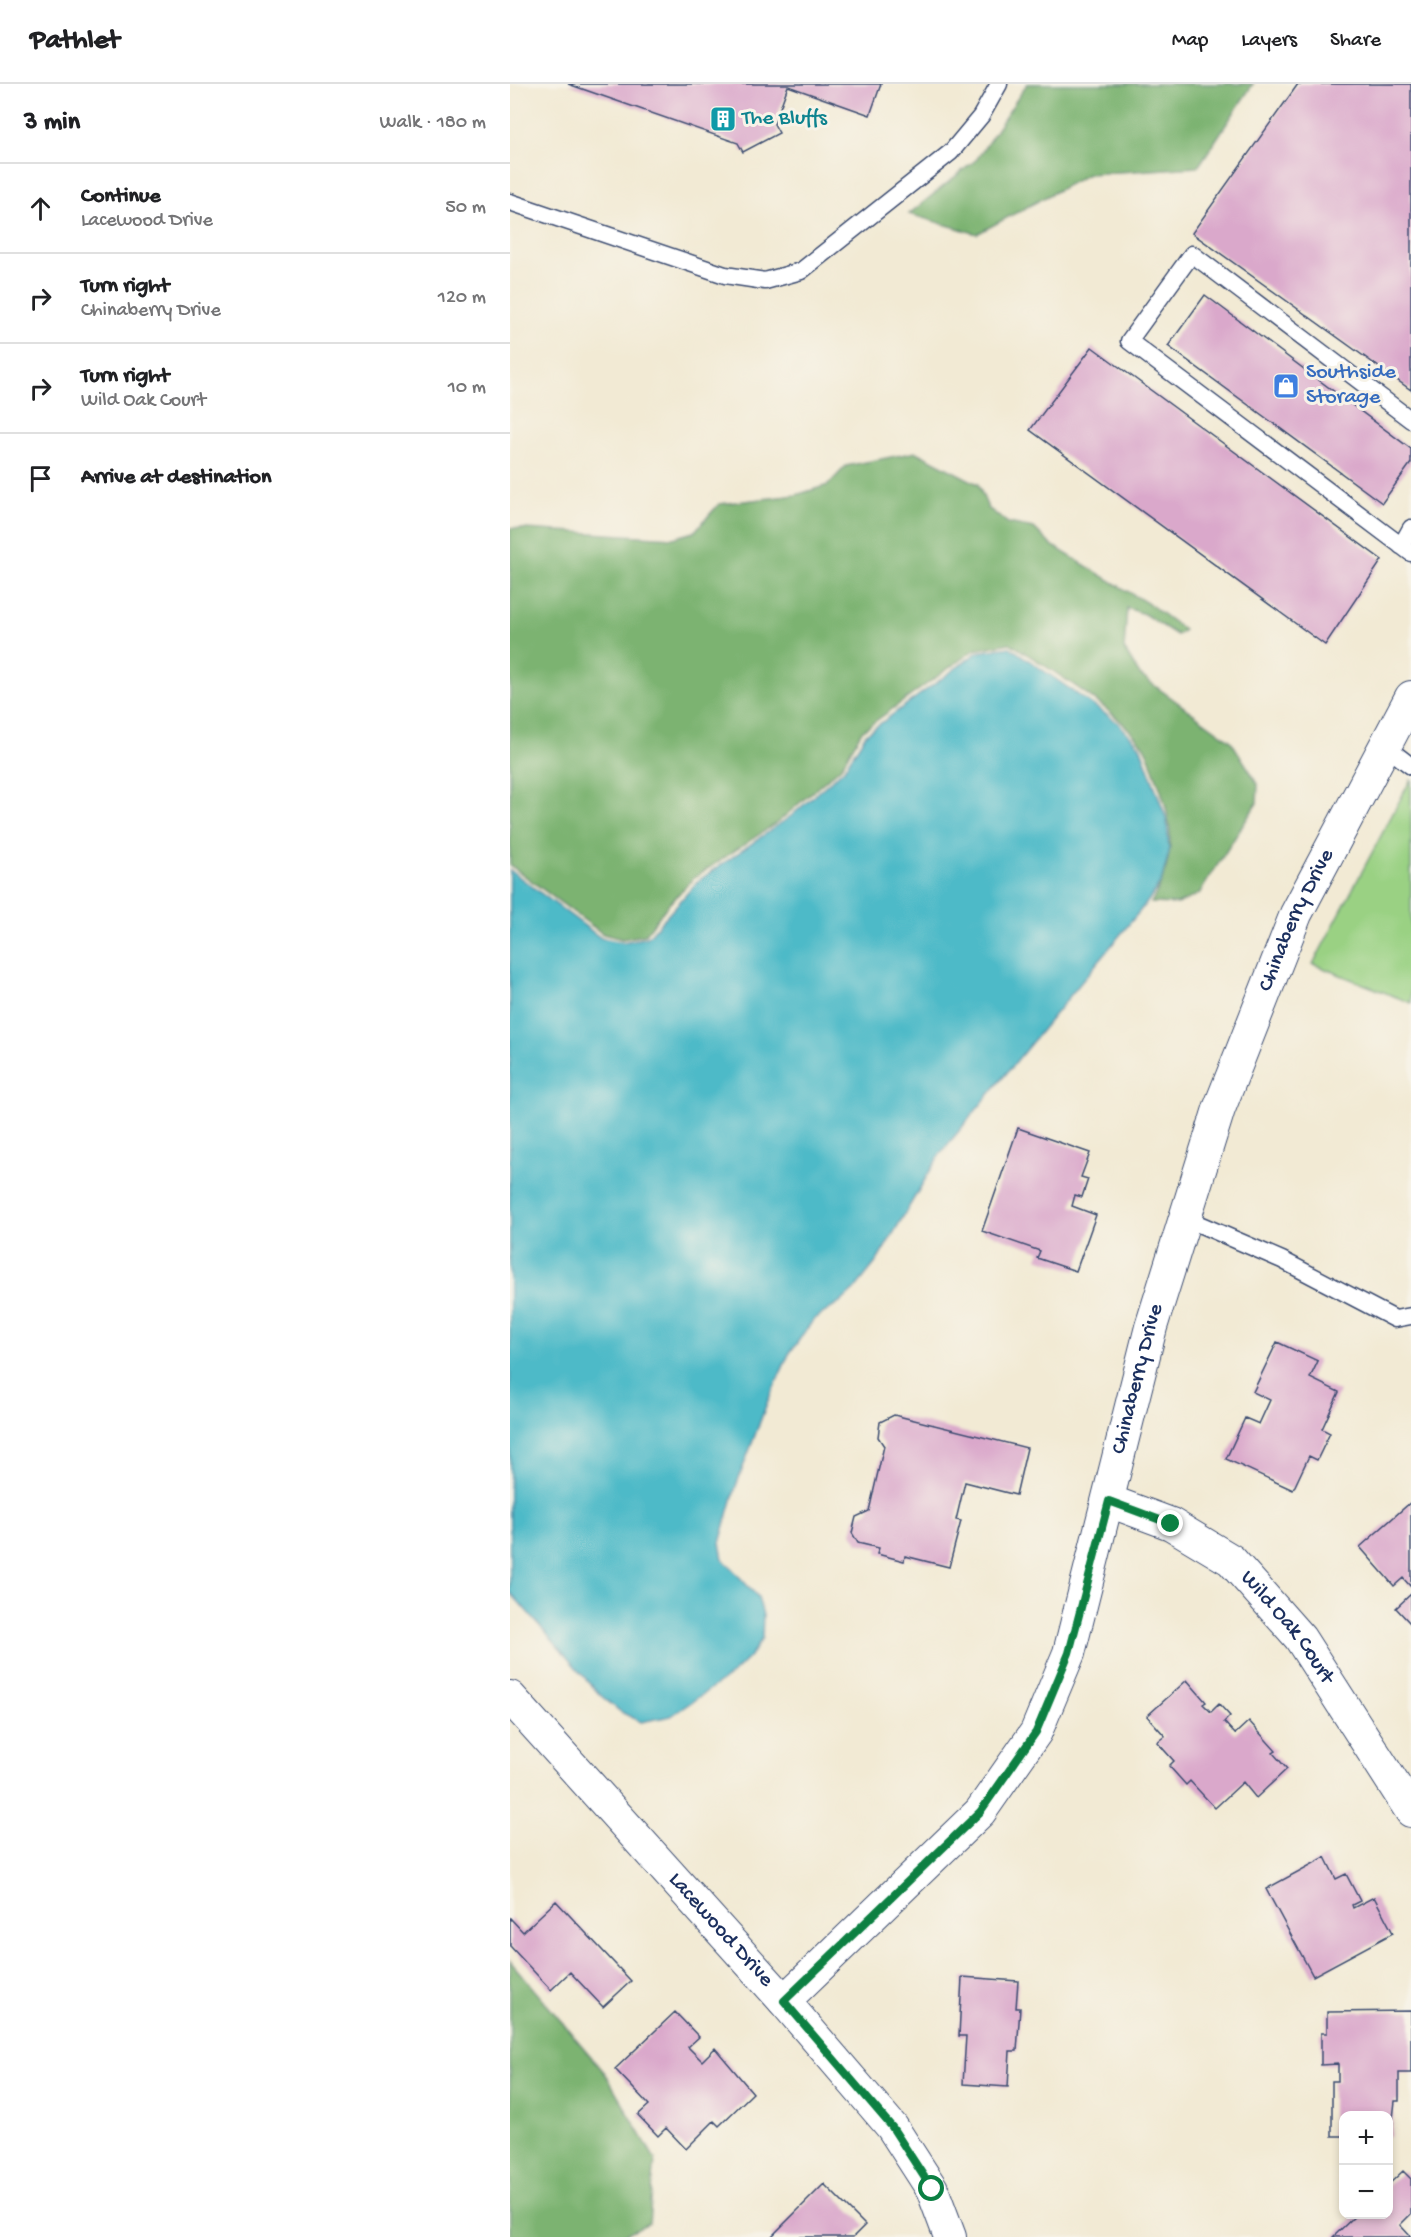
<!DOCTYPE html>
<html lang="en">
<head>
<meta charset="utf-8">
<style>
  body { margin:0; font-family:"Gochi Hand",sans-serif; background:#f2f2f2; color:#202124 }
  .controls { position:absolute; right:18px; bottom:18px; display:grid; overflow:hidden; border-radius:12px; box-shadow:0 3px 9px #0003 }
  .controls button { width:54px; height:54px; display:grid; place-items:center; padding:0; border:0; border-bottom:2px solid #e0e0e0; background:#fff; color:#202124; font:30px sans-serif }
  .stop { position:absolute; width:18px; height:18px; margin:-14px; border:4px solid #0b8043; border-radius:50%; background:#fff }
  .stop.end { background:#0b8043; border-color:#fff; box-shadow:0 2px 6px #0008 }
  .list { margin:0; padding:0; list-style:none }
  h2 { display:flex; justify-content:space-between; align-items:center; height:78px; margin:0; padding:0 24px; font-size:26px }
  h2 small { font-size:20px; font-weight:400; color:#757577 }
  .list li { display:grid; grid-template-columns:39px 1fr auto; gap:18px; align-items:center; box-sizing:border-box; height:90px; padding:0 24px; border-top:2px solid #e0e0e0 }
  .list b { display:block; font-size:22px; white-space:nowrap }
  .list p { margin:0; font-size:20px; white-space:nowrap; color:#757577 }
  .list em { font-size:20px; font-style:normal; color:#757577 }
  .icon { flex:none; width:33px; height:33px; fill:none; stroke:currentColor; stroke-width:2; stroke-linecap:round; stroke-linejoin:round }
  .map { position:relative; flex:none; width:901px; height:2153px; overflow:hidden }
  header { display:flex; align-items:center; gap:36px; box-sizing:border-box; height:84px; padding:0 30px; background:#fff; border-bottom:2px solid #e0e0e0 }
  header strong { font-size:28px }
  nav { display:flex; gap:33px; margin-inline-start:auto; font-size:21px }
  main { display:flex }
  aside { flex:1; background:#fff }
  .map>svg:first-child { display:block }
  .green { fill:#9ad183; stroke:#5a8070; stroke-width:1.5 }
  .forest { fill:#7bb371; stroke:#4b7168; stroke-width:1.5 }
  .water { fill:#4ebac8; stroke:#347493; stroke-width:1.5 }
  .building { fill:#daa8cb }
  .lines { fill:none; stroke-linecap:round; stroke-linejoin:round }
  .service-casing { stroke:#3b4b70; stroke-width:19 }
  .minor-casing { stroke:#3b4b70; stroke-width:34 }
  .service { stroke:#fff; stroke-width:16 }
  .minor { stroke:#fff; stroke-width:32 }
  .route { stroke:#0b8043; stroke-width:8 }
  .labels { text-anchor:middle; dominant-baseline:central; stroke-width:6; stroke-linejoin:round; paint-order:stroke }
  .culture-label { font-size:22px; fill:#0d838f; stroke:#f7f3e8; text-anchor:start }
  .shop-label { font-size:22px; fill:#366cbe; stroke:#f7f3e8; text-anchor:start }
  .street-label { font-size:22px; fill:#1b2f5e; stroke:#f7f3e8 }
</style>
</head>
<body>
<header>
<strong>Pathlet</strong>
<nav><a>Map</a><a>Layers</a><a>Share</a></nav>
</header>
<main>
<aside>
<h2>3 min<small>Walk · 180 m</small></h2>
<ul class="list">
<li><svg class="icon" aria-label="ahead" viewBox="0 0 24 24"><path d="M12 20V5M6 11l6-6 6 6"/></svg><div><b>Continue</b><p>Lacewood Drive</p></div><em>50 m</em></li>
<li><svg class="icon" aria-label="right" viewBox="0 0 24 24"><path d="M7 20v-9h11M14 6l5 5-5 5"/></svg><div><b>Turn right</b><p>Chinaberry Drive</p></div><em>120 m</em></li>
<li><svg class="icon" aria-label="right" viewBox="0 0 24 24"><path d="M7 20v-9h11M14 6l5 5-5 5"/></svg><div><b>Turn right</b><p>Wild Oak Court</p></div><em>10 m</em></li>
<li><svg class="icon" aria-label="arrive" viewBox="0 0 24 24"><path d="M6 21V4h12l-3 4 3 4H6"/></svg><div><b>Arrive at destination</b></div></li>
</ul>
</aside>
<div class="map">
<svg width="901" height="2153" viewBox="0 0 901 2153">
  <rect width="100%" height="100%" fill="#f7f3e8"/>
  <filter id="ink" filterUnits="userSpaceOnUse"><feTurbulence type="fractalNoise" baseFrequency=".0167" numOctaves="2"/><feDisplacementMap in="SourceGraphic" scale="12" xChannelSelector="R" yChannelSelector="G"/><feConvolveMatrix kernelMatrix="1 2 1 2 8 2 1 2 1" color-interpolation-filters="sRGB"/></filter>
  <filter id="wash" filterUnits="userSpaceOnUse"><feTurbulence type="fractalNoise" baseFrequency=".008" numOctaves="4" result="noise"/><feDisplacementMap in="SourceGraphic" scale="24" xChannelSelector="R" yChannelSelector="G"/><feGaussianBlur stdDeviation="1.35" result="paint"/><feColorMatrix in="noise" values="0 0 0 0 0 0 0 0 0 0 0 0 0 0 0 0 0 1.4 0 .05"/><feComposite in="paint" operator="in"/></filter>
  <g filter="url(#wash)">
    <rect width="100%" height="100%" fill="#f2ead4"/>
    <!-- green -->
    <path class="green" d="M901,695v224l-98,-39z"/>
    <!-- forest -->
    <path class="forest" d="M517,0h226l-55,83 -110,7 -111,60 -68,-20 68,-55z
      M406,368l62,32 10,24 20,15 26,5 16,16 102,62 32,24 -7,5 -33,-21 -17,-6 -3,41 16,26 91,66 27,43 -1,19 -58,91 -21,10 -27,-1c27,-47 23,-82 3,-131 -3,-9 -6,-22 -13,-29 -30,-38 -91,-73 -131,-100l-36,7 -112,81 -21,36 -63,55 -84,56 -27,28 -22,29 -23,4 -19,-5 -93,-69v-337l163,10 21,-6 25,-28 77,-9 32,-10 18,-19z
      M0,1877l95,112 50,86 -6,64 -30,14h-109z"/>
    <!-- water -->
    <path class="water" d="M500,563l107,75 23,24 27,74 2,33 -8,29 -13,19 -208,253 -63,107 -23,29 -14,13 -26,16 -25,35 -22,49 -31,83 -16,57 3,16 35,38 5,18 -1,23 -11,17 -19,19 -61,42 -30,6 -20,-10 -21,-17 -90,-103v-722l91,68 22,4 25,-5 50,-56 93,-65 53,-47 22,-35 112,-82z"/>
    <g id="blocks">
      <!-- building -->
      <path class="building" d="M58,0h313l-11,31 -82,-29 -14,38 5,9 -36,19 -5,-9z
        M788,0h113v306l-219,-157z
        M695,211l206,154v14l-29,40 -214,-157z
        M582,263l290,213 -57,85 -295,-215z
        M508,1044l72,25 -9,24 7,2 -6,18 -7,-2 -3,11 24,9 -20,56 -39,-13 3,-7 -58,-20z
        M767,1258l41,19 -8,17 29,14 -17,37 8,4 -13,27 -8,-4 -16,34 -67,-31 19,-41 14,6 11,-24 -17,-8z
        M384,1331l133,33 -11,47 -51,-13 -9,38 5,1 -12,46 -44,-11 -1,5 -27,-7 2,-6 -21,-5 -6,-10 4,-16 13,-6 15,-65 -6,-9 2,-15z
        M901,1418v85l-8,-9 -9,8 -34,-39z
        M901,1510v30l-15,-16z
        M677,1596l19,22 -3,2 8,8 8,-8 11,12 -6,6 11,12 14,-13 27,30 -3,2 14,16 -31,29 -13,-16 -28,26 -25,-27 -4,4 -17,-19 5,-5 -17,-19 8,-6 -18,-20z
        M815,1773l11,22 10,-5 14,27 -8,4 1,3 21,-11 19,36 -80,43 -47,-87z
        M46,1817l75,80 -28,26 -33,-35 -19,18 -41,-44v-28l13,14z
        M452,1893l56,4 -2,27h4l-3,43h-7l-2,36 -45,-3 3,-48h-7z
        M901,1927v62h-12v28h-4l-4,35h-3v-20h-44v20h-12v-55h6v-17l-17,1v-32h6v-21z
        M165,1928l24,25 -11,10 14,14 13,-13 38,45 -34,33 -5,-5 -28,28 -20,-21 -8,8 -20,-21 11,-10 -34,-36z
        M893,2087l8,8v35l-11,11 11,12h-78l24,-23h31v-29z
        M314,2100l41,41 -12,12h-82z"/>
    </g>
  </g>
  <g filter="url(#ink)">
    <use href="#blocks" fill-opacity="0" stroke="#3b4b70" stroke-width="1.5"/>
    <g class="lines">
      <defs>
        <path id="service" d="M0,118l215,73 40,6 36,-10 150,-119 30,-36 18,-32
          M901,336l-219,-166 -63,87 282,212
          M891,462l10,-18
          M875,662l26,20
          M675,1134l97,42 113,59 16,-3"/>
        <g id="minor">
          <path id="s1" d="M599,1417l62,23 60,36 69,78 111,173"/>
          <path id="s2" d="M0,1613l274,304 108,126 40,62 18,48"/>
          <path id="s3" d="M274,1917l196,-189 56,-80 33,-79 82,-326 68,-218 77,-195 115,-217"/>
        </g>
      </defs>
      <!-- service casing -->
      <use href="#service" class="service-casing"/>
      <!-- minor casing -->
      <use href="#minor" class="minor-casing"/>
      <!-- service -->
      <use href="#service" class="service"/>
      <!-- minor -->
      <use href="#minor" class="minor"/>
    </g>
  </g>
  <g class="lines" filter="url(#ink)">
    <!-- route -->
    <path class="route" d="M422,2105l-40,-62 -108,-126 196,-189 56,-80 33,-79 40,-152 62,23"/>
  </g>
  <!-- icons -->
  <defs>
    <symbol id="building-square" viewBox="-11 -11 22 22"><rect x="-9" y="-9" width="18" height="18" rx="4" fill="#0f9aa8" stroke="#f7f3e8"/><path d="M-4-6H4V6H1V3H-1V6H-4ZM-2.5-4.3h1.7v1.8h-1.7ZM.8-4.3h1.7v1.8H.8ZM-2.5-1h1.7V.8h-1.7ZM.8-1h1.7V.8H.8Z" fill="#fff"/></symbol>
    <symbol id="shop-square" viewBox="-11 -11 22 22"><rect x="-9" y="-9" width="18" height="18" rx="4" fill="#3f7fe0" stroke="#f7f3e8"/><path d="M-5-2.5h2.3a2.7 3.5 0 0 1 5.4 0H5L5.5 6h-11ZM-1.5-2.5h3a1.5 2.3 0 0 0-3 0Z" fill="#fff"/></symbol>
  </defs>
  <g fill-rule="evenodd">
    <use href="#building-square" x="198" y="20" width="30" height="30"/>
    <use href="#shop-square" x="761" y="287" width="30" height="30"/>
  </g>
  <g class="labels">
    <!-- culture labels -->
    <g class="culture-label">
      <text x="232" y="35">The Bluffs</text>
    </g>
    <!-- shop labels -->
    <g class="shop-label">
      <text x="796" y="289">Southside<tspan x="796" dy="25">Storage</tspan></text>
    </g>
    <!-- street labels -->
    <g class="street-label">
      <text stroke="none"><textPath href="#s3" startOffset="1224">Chinaberry Drive</textPath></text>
      <text stroke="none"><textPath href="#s3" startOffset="738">Chinaberry Drive</textPath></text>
      <text stroke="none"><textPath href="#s1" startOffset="224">Wild Oak Court</textPath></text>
      <text stroke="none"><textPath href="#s2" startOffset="314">Lacewood Drive</textPath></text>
    </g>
  </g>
</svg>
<div class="controls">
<button>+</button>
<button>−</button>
</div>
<div class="stop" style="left:422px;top:2105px"></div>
<div class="stop end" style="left:661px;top:1440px"></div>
</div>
</main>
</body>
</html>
